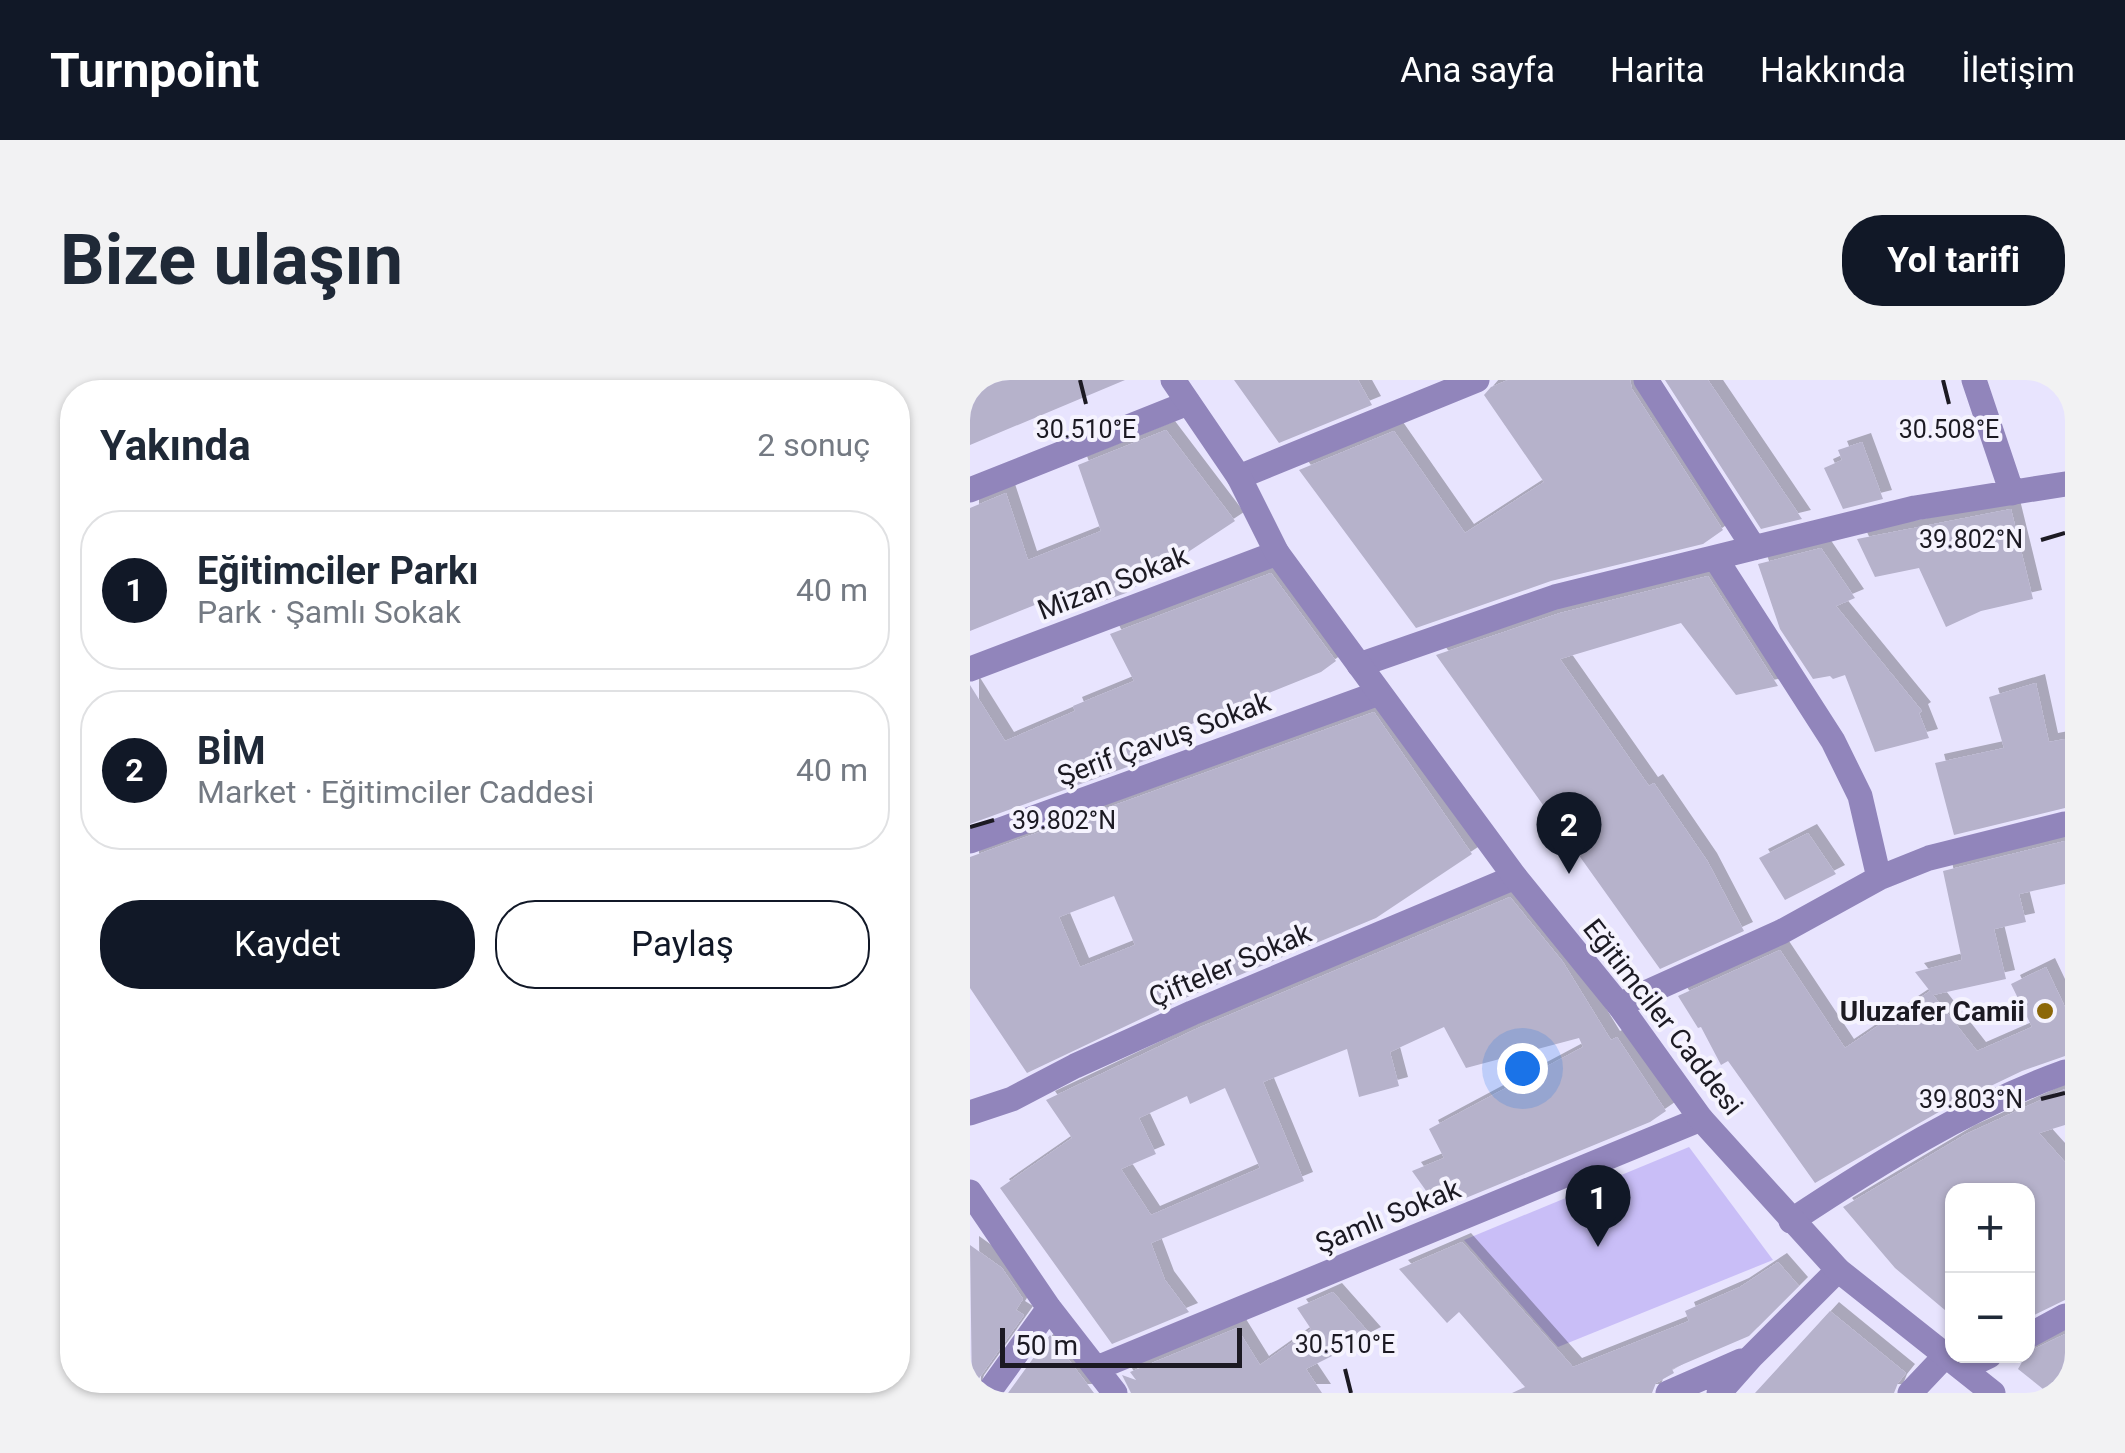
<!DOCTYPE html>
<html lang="tr">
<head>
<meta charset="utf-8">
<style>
  body { margin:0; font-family:Roboto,sans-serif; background:#f2f2f3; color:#1f2937 }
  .controls { position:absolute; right:30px; bottom:30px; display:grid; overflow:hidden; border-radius:20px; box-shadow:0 2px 8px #0004 }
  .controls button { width:90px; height:90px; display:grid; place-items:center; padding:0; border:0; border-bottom:2px solid #e0e1e3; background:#fff; color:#1f2937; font:50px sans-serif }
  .scale { position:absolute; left:30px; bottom:25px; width:242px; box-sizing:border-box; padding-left:10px; border:5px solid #1c1a23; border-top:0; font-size:28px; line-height:35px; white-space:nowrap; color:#1c1a23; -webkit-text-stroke:8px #f5f3fe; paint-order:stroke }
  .you { position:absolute; left:552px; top:688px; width:35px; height:35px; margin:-25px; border:8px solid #fff; border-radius:50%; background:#1a73e8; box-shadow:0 0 0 15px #1a73e833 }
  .badge { display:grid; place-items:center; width:65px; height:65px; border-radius:50%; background:#111827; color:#fff; font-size:32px; font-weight:700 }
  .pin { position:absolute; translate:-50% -82px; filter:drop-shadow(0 2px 5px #0008) }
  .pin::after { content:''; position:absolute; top:52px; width:35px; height:30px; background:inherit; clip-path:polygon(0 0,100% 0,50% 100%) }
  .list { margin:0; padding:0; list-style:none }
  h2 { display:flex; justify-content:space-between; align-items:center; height:130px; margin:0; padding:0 40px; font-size:42px }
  h2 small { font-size:32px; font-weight:400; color:#747a83 }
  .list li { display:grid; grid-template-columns:65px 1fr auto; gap:30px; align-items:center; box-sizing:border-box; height:160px; margin:0 20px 20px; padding:0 20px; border:2px solid #e0e1e3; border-radius:40px }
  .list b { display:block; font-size:38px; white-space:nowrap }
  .list p { margin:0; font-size:32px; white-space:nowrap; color:#747a83 }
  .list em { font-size:32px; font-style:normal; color:#747a83 }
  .actions { display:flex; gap:20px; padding:30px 40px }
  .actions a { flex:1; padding:22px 0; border:2px solid #111827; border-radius:40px; text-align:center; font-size:35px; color:#111827 }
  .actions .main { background:#111827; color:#fff }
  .map { position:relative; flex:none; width:1095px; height:1013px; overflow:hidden; border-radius:40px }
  header { display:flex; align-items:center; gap:60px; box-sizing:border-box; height:140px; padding:0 50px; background:#111827; color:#fff }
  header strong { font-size:48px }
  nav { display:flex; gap:55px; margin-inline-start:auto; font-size:35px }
  .intro { display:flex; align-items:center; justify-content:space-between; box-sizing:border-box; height:240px; padding:0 60px }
  h1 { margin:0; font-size:70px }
  .button { padding:25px 45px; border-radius:40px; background:#111827; color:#fff; font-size:35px; font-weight:700 }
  main { display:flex; gap:60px; padding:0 60px }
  aside { flex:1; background:#fff; border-radius:40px; box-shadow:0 2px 8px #0004 }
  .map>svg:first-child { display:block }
  .green { fill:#c9bef7 }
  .building { fill:#b6b2cb; fill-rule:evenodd; filter:url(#shadow) }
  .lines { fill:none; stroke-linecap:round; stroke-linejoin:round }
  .minor { stroke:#9185bb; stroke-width:25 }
  .tertiary { stroke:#9185bb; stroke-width:25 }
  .ticks { fill:none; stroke:#1c1a23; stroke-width:4 }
  .poi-dot { fill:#8c6709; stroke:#f5f3fe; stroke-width:4 }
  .labels { text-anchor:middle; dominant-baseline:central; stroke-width:8; stroke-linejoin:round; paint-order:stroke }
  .street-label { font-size:28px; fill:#1c1a23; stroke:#f5f3fe }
  .poi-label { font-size:28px; font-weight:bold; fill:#1c1a23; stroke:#f5f3fe; text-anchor:end }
  .ticks-label { font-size:25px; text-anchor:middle; fill:#1c1a23; stroke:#f5f3fe; stroke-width:8; stroke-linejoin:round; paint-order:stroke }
</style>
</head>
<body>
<header>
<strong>Turnpoint</strong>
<nav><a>Ana sayfa</a><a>Harita</a><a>Hakkında</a><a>İletişim</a></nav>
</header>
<div class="intro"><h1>Bize ulaşın</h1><a class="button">Yol tarifi</a></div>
<main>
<aside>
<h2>Yakında<small>2 sonuç</small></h2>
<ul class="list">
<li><span class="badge">1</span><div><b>Eğitimciler Parkı</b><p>Park · Şamlı Sokak</p></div><em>40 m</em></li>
<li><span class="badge">2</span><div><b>BİM</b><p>Market · Eğitimciler Caddesi</p></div><em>40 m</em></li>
</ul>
<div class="actions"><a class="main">Kaydet</a><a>Paylaş</a></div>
</aside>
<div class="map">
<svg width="1095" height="1013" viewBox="0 0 1095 1013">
  <defs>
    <filter id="shadow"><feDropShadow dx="9" dy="-9" stdDeviation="0" flood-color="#0004"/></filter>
  </defs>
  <rect width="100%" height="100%" fill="#e8e4fe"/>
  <!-- green -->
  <path class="green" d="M719,767l84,113 -215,87 -94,-107z"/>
  <!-- building -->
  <path class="building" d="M15,0h140l-155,65v-58z
    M264,0h124l14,25 -93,38z
    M538,0h122l2,9 91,141 -20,14 -152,37 -135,47 -117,-158 95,-39 71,102 79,-51 -60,-87 7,-8z
    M695,0h43l94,139 -41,10z
    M196,50l69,91 -109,72 -31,11 -10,-19 -115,46v-123l36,-15 22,67 73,-29 -23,-66z
    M892,62l21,57 -40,10 -19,-41 18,-8 -4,-10z
    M1041,129l22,90 -52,12 -35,16 -27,-59 -44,9 -18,-38z
    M851,168l34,50 -19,8 86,105 -3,2 10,25 -54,14 -30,-77 -12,4 -3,-3 -17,3 -33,-50 -22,-65z
    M301,193l65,88 -15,11 -172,69 6,16 -185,67v-139l35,56 70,-30 -2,-5 61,-25 -24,-47z
    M738,196l70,110 -42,9 -55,-72 -121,36 89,127 5,-3 54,79 36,69 -84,38 -224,-314 124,-42z
    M1066,303l13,59 16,-3v69l-111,27 -19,-72 69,-15 -15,-51z
    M404,332l98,142 -96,64 -191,80 -158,75 -57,-85v-131zM144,516l21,49 -55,22 -21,-50z
    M838,453l28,41 -51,26 -26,-42z
    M1095,461v43l-46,10 7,28 -32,7 12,50 -73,16 -18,-23 47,-12 -19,-89z
    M540,517l53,65 48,78 6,-3 49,74 -16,11 -211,87 -27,-38 32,-13 -15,-29 154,-82 -4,-9 -113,30 -22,-41 -54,25 9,34 -40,11 -12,-48 -84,33 41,99 -153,62 14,37 24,32 -77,32 -112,-156 72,-50 -26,-38 152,-72zM255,708l35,80 -109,47 -30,-46 35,-15 -17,-36 48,-22 3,8z
    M810,570l65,98 85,-57 47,60 55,-24 -21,-43 35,-17 19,40v49l-43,15 -71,34 -136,78 -87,-122 -7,4 -20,-38 -3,1 -20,-32z
    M1095,709v36l-26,8 26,29v138l-37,18v-128h-76v126l-57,-48 -52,-61 123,-73z
    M492,862l111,125 116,-46 -4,-10 55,-24 38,-25 21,24 -50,50 -77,33 2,4 -18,10 -4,10h-140l13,-6 -66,-75 -12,11 -48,-54z
    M0,865l32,23 21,31 -7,11 8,5 -49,69 -3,9z
    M363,912l39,44 -66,33 16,24h-191l-9,-18 14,5 -6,-8 107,-44 23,37 51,-36 -14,-21z
    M860,931l76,62 -8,10 -4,10h-139z
    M1095,954v59h-17l-30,-24 10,-17z
    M80,955l44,58h-86z"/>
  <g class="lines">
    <!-- minor -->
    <path class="minor" d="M676,0l108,168
      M1004,0l38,113
      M269,97l238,-97
      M0,110l218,-87
      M746,179l117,182 27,55 19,82
      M389,285l196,-68 360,-89 150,-24
      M0,289l307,-116
      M0,461l409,-148
      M649,625l162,-73 98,-54 50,-20 136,-34
      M0,733l42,-14 63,-33 117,-53 323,-136
      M0,812l79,116 66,85
      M821,841c86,-57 177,-114 274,-149
      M1058,956l37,-20
      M127,988l604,-249
      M994,988l25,-12
      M18,1013l61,-85
      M698,1013l73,-32
      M749,1013l32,-36 87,-87
      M940,1013l36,-38"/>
    <!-- tertiary -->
    <path class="tertiary" d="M203,0l66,97 38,76 238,324 104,128 82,114 137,151 155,123"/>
  </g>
  <!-- ticks -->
  <path class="ticks" d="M110,0l6,24M973,0l6,24M1071,160l24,-7M0,447l24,-7M1071,719l24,-6M375,989l6,24"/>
  <!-- markers -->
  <circle class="poi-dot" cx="1075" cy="631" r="10"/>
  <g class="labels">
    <!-- street labels -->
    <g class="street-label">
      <text transform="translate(143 203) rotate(-21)">Mizan Sokak</text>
      <text transform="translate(194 359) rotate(-20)">Şerif Çavuş Sokak</text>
      <text transform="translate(260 585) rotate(-23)">Çifteler Sokak</text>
      <text transform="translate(693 637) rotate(52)">Eğitimciler Caddesi</text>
      <text transform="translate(418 836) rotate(-22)">Şamlı Sokak</text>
    </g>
    <!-- poi labels -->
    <g class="poi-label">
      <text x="1055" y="631">Uluzafer Camii</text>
    </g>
  </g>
  <g class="ticks-label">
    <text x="116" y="58">30.510°E</text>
    <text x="979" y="58">30.508°E</text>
    <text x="1001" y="168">39.802°N</text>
    <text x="94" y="449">39.802°N</text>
    <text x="1001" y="728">39.803°N</text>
    <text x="375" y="973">30.510°E</text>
  </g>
</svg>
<div class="controls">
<button>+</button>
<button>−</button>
</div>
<div class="scale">50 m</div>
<div class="you"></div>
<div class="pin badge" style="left:628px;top:867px">1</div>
<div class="pin badge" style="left:599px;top:494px">2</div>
</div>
</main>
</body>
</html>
